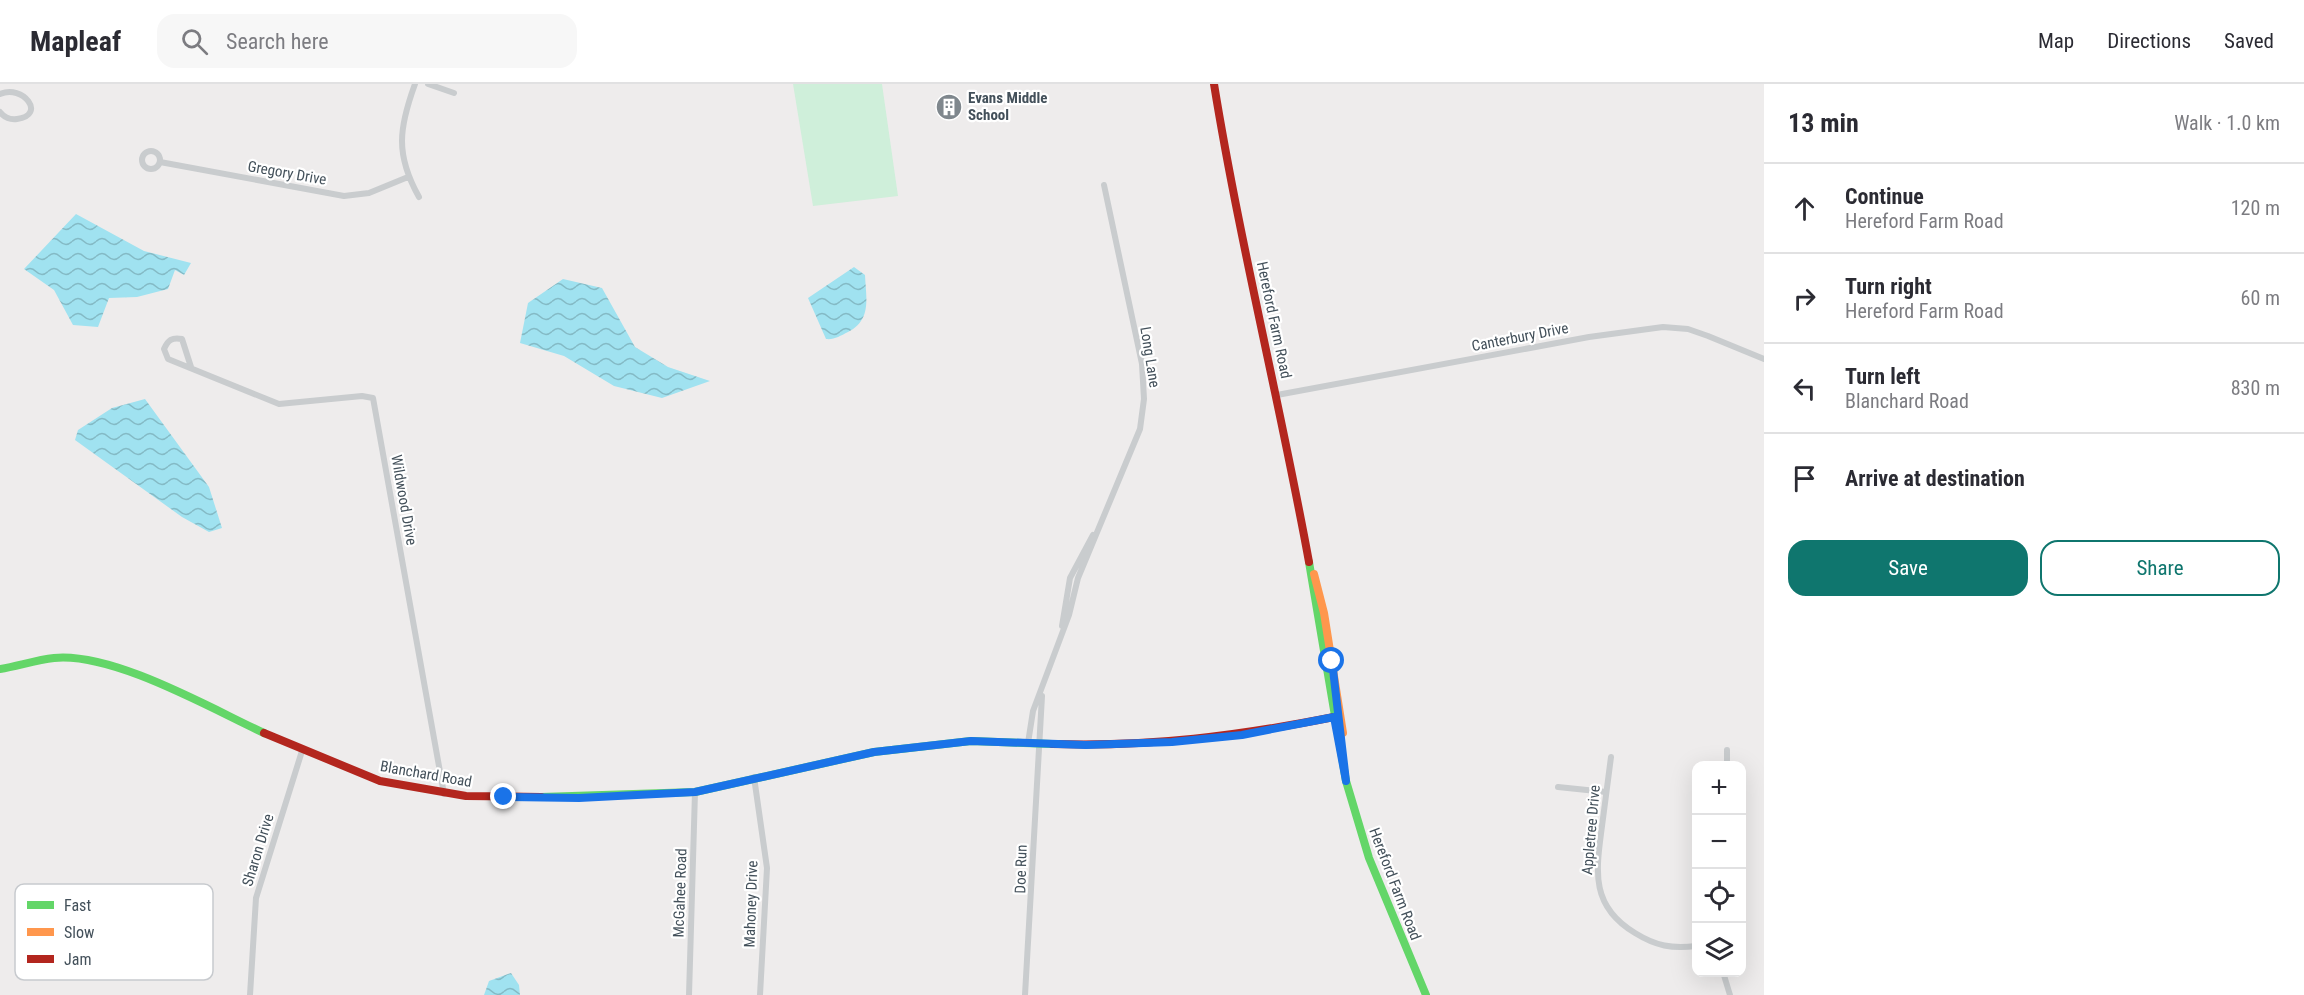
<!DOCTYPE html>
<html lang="en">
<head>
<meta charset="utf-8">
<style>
  body { margin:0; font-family:"Roboto Condensed",sans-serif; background:#f7f7f7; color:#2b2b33 }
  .controls { position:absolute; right:18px; bottom:18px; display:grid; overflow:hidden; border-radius:12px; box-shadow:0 6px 24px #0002 }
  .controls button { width:54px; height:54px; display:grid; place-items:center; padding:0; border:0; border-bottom:2px solid #e1e1e2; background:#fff; color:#2b2b33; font:30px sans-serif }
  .stop { position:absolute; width:18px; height:18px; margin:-14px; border:4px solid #1a73e8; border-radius:50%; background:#fff }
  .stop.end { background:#1a73e8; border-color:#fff; box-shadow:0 2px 6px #0008 }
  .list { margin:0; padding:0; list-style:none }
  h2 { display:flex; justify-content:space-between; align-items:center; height:78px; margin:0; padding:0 24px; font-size:26px }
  h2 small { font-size:20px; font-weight:400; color:#7c7c81 }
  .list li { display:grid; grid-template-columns:39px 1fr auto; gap:18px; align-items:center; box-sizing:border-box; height:90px; padding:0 24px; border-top:2px solid #e1e1e2 }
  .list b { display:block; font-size:22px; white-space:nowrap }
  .list p { margin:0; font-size:20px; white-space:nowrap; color:#7c7c81 }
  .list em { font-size:20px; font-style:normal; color:#7c7c81 }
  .actions { display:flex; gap:12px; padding:18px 24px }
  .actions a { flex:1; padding:14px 0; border:2px solid #0f766e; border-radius:18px; text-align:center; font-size:21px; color:#0f766e }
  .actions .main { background:#0f766e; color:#fff }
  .icon { flex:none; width:33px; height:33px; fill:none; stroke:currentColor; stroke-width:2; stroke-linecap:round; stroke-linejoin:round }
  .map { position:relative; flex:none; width:1764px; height:911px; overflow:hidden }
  header { display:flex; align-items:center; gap:36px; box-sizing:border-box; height:84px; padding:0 30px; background:#fff; border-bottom:2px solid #e1e1e2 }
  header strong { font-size:28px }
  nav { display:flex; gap:33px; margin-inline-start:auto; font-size:21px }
  .search { width:420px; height:54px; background:#f7f7f7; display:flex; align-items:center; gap:15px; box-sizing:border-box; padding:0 21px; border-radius:18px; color:#7c7c81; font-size:22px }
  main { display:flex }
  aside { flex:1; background:#fff }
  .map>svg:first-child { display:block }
  .green { fill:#cfefda }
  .water { fill:url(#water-waves) }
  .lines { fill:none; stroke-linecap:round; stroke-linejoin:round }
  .street { stroke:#c9ccce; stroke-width:6 }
  .fast { stroke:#63d668; stroke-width:8 }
  .slow { stroke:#ff974d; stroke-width:8 }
  .jam { stroke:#b3261e; stroke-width:8 }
  .route { stroke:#1a73e8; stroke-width:8 }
  .labels { text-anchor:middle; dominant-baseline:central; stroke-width:4.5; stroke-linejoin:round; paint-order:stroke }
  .poi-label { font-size:15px; font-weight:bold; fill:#43505a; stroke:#fff; text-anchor:start }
  .street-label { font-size:15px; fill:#43505a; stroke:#fff }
  .key { fill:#fff; stroke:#c7cace; stroke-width:1.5 }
  .key-label { font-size:16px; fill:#43505a }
</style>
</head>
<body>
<header>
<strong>Mapleaf</strong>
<div class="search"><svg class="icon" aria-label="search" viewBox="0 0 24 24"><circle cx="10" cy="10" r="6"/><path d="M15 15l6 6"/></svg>Search here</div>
<nav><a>Map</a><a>Directions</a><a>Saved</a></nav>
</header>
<main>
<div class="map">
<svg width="1764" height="911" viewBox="0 0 1764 911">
  <defs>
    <pattern id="water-waves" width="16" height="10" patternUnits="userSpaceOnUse" patternTransform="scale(1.5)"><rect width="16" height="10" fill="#a0e2f0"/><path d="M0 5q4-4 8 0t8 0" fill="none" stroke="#84bac5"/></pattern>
  </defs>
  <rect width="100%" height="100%" fill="#eeecec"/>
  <!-- green -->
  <path class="green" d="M793,0h89l16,112 -85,10z"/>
  <!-- water -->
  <path class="water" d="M76,130l68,37 47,12 -7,12 -9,-5 -7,19 -31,8 -28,1 -11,29 -25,-2 -19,-35 -30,-21z
    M854,183l11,8c1,23 7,45 -17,57 -8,4 -14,8 -22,7l-18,-41z
    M563,195l39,9 33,59 33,20 42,14 -48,17 -48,-12 -50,-30 -44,-13 8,-40z
    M145,315l64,88 13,41 -13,4 -27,-15 -107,-77 3,-10 34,-22z
    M511,889l8,12 1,10h-36l5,-14z"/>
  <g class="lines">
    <!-- street -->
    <path class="street" d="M415,0c-16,44 -20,70 4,113
      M428,0l26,9
      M0,10c23,-10 47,21 17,25 -8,1 -13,-2 -17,-7
      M142 76a9 9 0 1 1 18 0a9 9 0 1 1-18 0Z
      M160,78l184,34 25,-3 39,-16
      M191,283l-9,-28c-10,-2 -14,1 -18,10l4,10 111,45 83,-8 11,2 71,396
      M1277,311l312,-58 74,-10 25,2 20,7 56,23
      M1062,542l8,-48 23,-43
      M1028,659l5,-32 36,-96 9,-37 62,-149 4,-30 -2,-35 -38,-179
      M1611,673c-3,23 -6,46 -9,69 -6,45 -12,80 33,107 21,13 37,16 61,13
      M1727,682v-16
      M754,693l13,91 -7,127
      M1558,703l48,5
      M1723,888l7,23
      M250,911l6,-97 46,-147
      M689,911l6,-203
      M1025,911l17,-299"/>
    <!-- fast -->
    <path class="fast" d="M1309,478l37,219 23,77 57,137
      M0,585c18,-3 36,-9 54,-11 59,-6 156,50 210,75
      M541,713l154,-5 179,-40 97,-11 81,3"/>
    <!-- slow -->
    <path class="slow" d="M1314,490l10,39 19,120"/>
    <!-- jam -->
    <path class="jam" d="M1214,0c26,160 66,319 95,478
      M264,649l116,48 86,15 75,1
      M1052,660c99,3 185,-8 282,-27"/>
  </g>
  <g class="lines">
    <!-- route -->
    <path class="route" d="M504,713l75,1 116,-6 179,-40 97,-11 115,4 86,-3 70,-7 92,-18 12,64 -14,-120"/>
  </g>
  <!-- icons -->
  <defs>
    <symbol id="building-disc" viewBox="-11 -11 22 22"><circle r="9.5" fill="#7f878d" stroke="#fff"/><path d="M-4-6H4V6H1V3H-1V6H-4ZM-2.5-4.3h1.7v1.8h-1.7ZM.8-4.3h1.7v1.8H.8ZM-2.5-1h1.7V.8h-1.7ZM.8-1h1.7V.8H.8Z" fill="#fff"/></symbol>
  </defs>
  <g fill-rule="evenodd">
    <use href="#building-disc" x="934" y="8" width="30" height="30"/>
  </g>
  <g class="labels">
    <!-- poi labels -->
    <g class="poi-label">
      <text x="968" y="14">Evans Middle<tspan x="968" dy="17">School</tspan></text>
    </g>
    <!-- street labels -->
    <g class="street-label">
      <text transform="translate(287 89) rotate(10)">Gregory Drive</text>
      <text transform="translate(1274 236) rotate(78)">Hereford Farm Road</text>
      <text transform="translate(1520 253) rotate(-11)">Canterbury Drive</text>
      <text transform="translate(1150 273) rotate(81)">Long Lane</text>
      <text transform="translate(404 416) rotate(80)">Wildwood Drive</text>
      <text transform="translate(426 690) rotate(10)">Blanchard Road</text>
      <text transform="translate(1591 746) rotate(-85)">Appletree Drive</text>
      <text transform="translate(258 766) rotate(-73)">Sharon Drive</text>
      <text transform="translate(1021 785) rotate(-88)">Doe Run</text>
      <text transform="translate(1395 800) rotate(69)">Hereford Farm Road</text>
      <text transform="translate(680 809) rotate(-88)">McGahee Road</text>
      <text transform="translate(751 820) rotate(-88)">Mahoney Drive</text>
    </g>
  </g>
  <!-- legend -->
  <rect x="15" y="800" width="198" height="96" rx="9" class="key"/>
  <rect x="27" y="817" width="27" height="8" fill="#63d668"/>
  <rect x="27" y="844" width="27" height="8" fill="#ff974d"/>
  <rect x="27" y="871" width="27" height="8" fill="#b3261e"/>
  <g class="key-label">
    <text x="64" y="827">Fast</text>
    <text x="64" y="854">Slow</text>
    <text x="64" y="881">Jam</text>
  </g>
</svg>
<div class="controls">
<button>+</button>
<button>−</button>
<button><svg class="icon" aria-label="locate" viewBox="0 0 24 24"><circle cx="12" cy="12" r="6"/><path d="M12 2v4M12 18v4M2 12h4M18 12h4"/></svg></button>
<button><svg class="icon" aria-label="layers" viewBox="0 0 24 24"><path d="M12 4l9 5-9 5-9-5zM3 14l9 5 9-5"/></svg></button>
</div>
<div class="stop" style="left:1332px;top:577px"></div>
<div class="stop end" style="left:504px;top:713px"></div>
</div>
<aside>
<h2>13 min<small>Walk · 1.0 km</small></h2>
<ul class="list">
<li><svg class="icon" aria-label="ahead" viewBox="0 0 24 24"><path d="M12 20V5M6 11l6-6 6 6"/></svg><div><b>Continue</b><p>Hereford Farm Road</p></div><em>120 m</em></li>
<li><svg class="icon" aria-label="right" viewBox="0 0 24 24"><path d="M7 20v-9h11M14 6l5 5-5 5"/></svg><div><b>Turn right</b><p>Hereford Farm Road</p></div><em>60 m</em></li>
<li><svg class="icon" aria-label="left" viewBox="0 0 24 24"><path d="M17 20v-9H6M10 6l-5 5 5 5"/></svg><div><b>Turn left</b><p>Blanchard Road</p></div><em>830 m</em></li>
<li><svg class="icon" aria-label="arrive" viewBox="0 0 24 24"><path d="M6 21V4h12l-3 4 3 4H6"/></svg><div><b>Arrive at destination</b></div></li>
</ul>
<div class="actions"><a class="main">Save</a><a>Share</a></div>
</aside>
</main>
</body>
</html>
